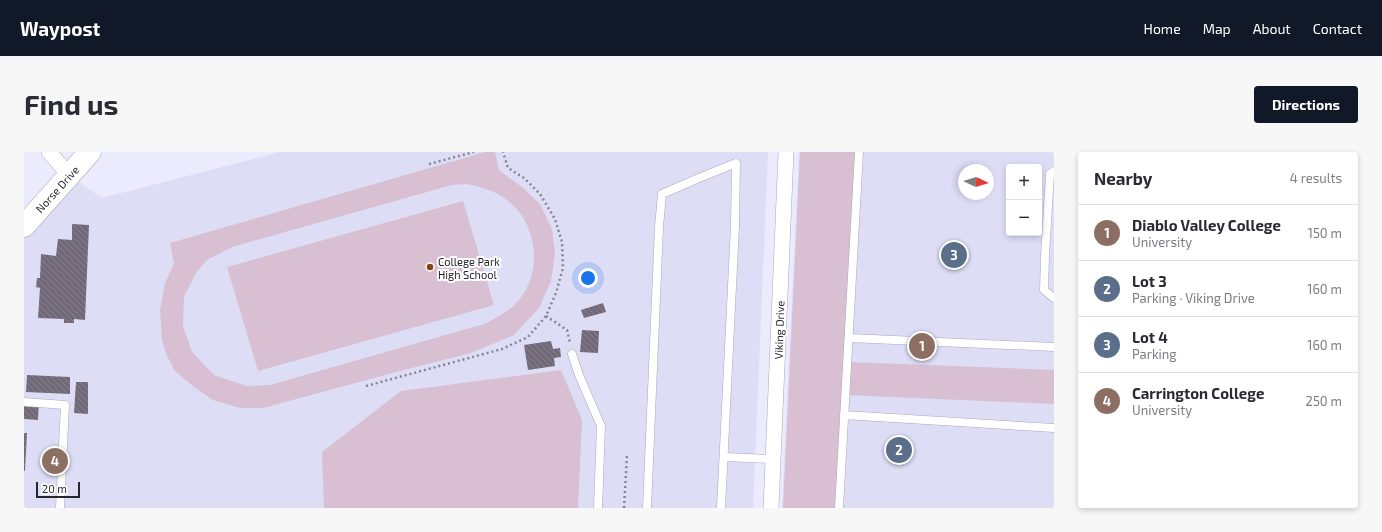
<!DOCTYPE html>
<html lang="en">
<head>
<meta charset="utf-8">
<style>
  body { margin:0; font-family:"Exo 2",sans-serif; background:#f7f7f7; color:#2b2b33 }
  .controls { position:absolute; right:12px; top:12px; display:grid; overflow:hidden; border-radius:4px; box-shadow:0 2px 6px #0003 }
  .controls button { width:36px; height:36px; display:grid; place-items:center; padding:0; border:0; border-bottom:1px solid #e1e1e2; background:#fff; color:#2b2b33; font:20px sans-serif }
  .compass { position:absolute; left:934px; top:12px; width:36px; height:36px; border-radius:50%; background:#fff; box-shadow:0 2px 6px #0003; rotate:94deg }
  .scale { position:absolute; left:12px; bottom:10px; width:44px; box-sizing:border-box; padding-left:4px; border:2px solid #26262d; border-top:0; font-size:11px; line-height:14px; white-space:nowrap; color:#26262d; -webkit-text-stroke:3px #fff; paint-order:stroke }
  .you { position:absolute; left:564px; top:126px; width:14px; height:14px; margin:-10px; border:3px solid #fff; border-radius:50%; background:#1a73e8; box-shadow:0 0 0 6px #1a73e833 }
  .badge { display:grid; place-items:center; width:26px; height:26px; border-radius:50%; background:#111827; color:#fff; font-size:13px; font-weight:700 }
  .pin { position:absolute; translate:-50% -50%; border:2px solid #fff; box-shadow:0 1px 4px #0006 }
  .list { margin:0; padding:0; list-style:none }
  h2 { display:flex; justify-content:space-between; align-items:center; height:52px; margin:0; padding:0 16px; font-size:17px }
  h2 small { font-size:13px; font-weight:400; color:#7c7c81 }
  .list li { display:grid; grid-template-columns:26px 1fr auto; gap:12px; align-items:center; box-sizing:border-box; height:56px; padding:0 16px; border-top:1px solid #e1e1e2 }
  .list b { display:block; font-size:15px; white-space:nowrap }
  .list p { margin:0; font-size:13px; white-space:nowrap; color:#7c7c81 }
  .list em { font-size:13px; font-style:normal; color:#7c7c81 }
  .map { position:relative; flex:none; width:1030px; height:356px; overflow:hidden; border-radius:4px }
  header { display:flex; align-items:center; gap:24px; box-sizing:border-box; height:56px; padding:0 20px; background:#111827; color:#fff }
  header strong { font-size:19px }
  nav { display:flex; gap:22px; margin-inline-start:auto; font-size:14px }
  .intro { display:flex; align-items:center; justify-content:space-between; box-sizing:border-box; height:96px; padding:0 24px }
  h1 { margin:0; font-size:28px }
  .button { padding:10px 18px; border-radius:4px; background:#111827; color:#fff; font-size:14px; font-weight:700 }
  main { display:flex; gap:24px; padding:0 24px }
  aside { flex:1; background:#fff; border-radius:4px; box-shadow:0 2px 6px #0003 }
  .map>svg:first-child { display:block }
  .built { fill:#ddddf6; fill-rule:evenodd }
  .green { fill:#d8c0d2; fill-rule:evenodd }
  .building { fill:url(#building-back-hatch) }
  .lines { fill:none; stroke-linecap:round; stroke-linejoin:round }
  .lane-casing { stroke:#a9a9ba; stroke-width:9 }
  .street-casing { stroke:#a9a9ba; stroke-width:16 }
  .secondary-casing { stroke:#a9a9ba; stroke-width:23 }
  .path { stroke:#858591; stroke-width:2.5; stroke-dasharray:2 3; stroke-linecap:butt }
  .lane { stroke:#fff; stroke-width:8 }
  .street { stroke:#fff; stroke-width:15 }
  .secondary { stroke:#fff; stroke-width:22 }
  .poi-dot { fill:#864118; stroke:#fff; stroke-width:1.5 }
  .labels { text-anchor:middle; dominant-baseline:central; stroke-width:4; stroke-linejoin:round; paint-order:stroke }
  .street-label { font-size:11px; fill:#26262d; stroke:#fff }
  .poi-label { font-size:11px; fill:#26262d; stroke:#fff; text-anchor:start }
</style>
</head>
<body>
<header>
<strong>Waypost</strong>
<nav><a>Home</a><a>Map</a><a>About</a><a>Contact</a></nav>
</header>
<div class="intro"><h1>Find us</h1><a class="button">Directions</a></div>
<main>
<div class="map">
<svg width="1030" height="356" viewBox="0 0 1030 356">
  <defs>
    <pattern id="building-back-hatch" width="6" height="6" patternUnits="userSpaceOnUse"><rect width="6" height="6" fill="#716978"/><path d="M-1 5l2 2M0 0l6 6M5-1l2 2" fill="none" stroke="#88828e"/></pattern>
  </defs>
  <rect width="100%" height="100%" fill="#ebebfd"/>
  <!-- built -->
  <path class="built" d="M256,0h488l-15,356h-729v-282l46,-50 32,22z
    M775,0h255v356h-272zM985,15h30v66h-30zM940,18h24v24h-24z"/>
  <!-- green -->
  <path class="green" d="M461,0h10l4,18 23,17 18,17 12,25 3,25 -4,27 -12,27 -25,27 -43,18 -71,18 -137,37h-23l-27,-8 -19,-13 -19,-16 -8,-15 -5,-16 -2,-30 5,-27 9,-20 -4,-20zM443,32c12,3 23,5 34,12 35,20 44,73 18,104 -9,11 -22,18 -35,24l-214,61 -23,1 -33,-11 -22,-23 -9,-26 1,-29 12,-24 11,-13 25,-13 220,-62z
    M776,0h59l-11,210 206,8v34l-208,-9 -7,113h-56z
    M439,49l31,104 -236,66 -31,-104z
    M537,218l21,50 -4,88h-254l-2,-56 79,-61z"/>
  <!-- building -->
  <path class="building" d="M48,72l17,1 -4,95 -11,-1v4h-10v-4l-26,-1 2,-30 -4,-1 1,-9h3l1,-24 15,2 2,-17 14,1z
    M579,151l3,9 -22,6 -3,-8z
    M558,178l17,1 -1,22 -18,-1z
    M527,189l2,8 7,-1 1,9 -7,1 1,8 -27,4 -4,-25z
    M3,223l43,2v17l-44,-2z
    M52,230h12v32l-14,-1z
    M0,246l15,1 -1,21 -14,-1z
    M0,281h3l-2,38h-1z"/>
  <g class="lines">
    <defs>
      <path id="lane" d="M1030,19l-4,3 -5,82 -1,34 10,8
        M825,186l205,9
        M548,202l7,21 22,51 -3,82
        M0,250l41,3 -5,103
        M820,263l210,13
        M700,305l49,2
        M623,356l12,-281 3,-33 37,-16 37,-15 -1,63 -14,282
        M815,356l20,-356"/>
      <path id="street" d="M25,0l21,24
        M747,356l15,-356"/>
      <path id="secondary" d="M0,74l66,-74"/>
    </defs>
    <!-- lane casing -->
    <use href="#lane" class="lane-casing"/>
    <!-- street casing -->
    <use href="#street" class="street-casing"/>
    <!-- secondary casing -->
    <use href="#secondary" class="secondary-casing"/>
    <!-- path -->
    <path class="path" d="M405,12l45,-12
      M522,164l21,14 3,13
      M342,234l136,-37 26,-12 18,-21 10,-23 7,-25 -1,-26 -7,-23 -15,-25 -16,-16 -16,-10 -5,-16
      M600,356l3,-53"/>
    <!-- lane -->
    <use href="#lane" class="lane"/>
    <!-- street -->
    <use href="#street" class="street"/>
    <!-- secondary -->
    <use href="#secondary" class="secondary"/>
  </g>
  <!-- markers -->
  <circle class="poi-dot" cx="406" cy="115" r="4"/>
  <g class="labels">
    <!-- street labels -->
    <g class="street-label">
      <text transform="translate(33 37) rotate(-48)">Norse Drive</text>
      <text transform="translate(755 178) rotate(-88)">Viking Drive</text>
    </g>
    <!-- poi labels -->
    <g class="poi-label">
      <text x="414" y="109">College Park<tspan x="414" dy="13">High School</tspan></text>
    </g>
  </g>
</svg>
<div class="controls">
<button>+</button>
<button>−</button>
</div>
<svg class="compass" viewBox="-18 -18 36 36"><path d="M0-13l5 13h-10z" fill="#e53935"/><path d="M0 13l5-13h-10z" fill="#7c7c81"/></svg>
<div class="scale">20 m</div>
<div class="you"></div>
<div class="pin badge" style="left:898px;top:194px;background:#8d6e63">1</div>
<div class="pin badge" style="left:875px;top:298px;background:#5c6f8a">2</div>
<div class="pin badge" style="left:930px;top:103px;background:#5c6f8a">3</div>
<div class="pin badge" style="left:31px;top:309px;background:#8d6e63">4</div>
</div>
<aside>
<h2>Nearby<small>4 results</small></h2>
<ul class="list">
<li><span class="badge" style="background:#8d6e63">1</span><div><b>Diablo Valley College</b><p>University</p></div><em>150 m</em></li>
<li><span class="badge" style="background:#5c6f8a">2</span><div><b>Lot 3</b><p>Parking · Viking Drive</p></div><em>160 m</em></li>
<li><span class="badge" style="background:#5c6f8a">3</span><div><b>Lot 4</b><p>Parking</p></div><em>160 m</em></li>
<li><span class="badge" style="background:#8d6e63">4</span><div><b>Carrington College</b><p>University</p></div><em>250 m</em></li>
</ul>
</aside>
</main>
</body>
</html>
